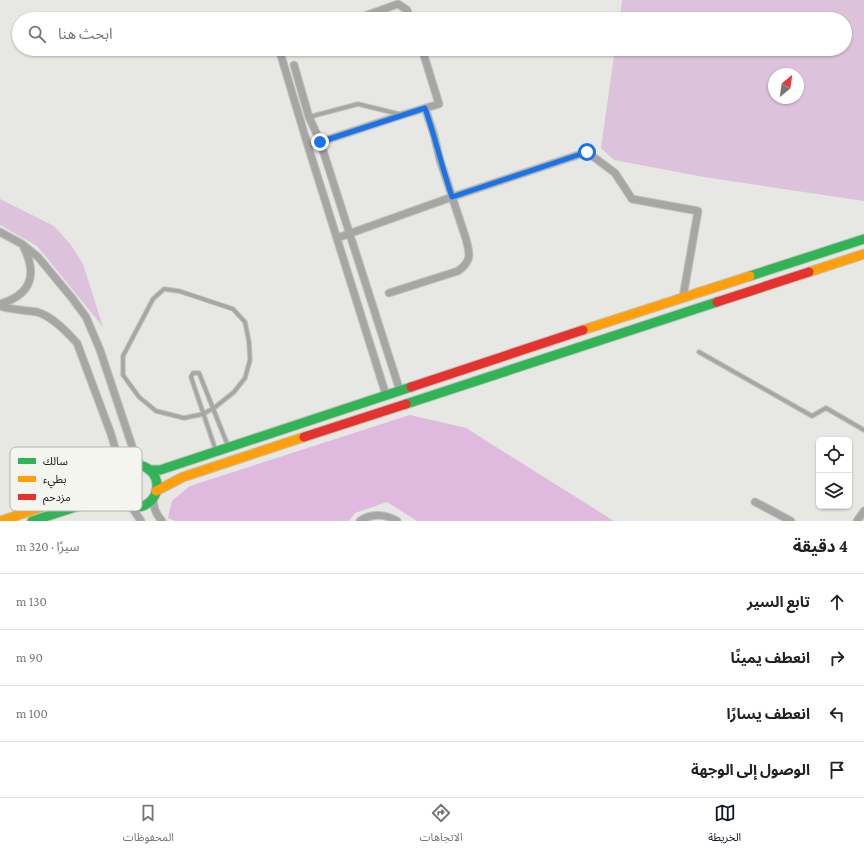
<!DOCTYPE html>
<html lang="ar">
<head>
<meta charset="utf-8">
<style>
  body { margin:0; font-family:"Crimson Pro","Noto Sans Arabic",serif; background:#f6f6f6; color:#222; direction:rtl }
  .controls { position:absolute; right:12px; bottom:12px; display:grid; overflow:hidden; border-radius:6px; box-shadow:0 1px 3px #0004 }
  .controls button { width:36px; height:36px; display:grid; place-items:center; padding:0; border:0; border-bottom:1px solid #e0e0e0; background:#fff; color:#222; font:20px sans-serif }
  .compass { position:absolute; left:768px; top:68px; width:36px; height:36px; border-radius:50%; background:#fff; box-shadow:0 1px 3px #0004; rotate:29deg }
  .stop { position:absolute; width:12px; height:12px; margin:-9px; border:3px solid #1a73e8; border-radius:50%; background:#fff }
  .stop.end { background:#1a73e8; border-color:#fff; box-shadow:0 1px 4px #0008 }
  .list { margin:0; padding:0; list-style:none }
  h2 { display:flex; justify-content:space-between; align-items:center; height:52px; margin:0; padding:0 16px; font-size:17px }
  h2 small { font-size:13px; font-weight:400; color:#767676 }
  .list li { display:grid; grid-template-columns:26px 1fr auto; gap:12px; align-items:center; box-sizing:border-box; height:56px; padding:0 16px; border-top:1px solid #e0e0e0 }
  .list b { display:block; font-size:15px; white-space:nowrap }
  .list em { font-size:13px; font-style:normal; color:#767676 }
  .icon { flex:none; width:22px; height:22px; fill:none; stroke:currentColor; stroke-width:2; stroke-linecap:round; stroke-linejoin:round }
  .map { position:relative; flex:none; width:864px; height:521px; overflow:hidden; direction:ltr }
  .search { position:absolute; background:#fff; box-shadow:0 1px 3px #0004; left:12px; right:12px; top:12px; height:44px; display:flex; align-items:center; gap:10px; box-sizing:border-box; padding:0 14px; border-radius:22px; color:#767676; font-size:15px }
  .sheet { height:276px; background:#fff }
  nav { display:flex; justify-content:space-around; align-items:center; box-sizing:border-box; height:56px; border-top:1px solid #e0e0e0; background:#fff; font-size:11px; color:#767676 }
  nav a { display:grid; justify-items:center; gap:2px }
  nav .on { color:#111827 }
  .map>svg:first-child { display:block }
  .green { fill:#dcc2db; fill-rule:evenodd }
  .forest { fill:#dfbade }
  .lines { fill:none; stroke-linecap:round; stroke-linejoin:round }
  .lane-casing { stroke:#c3c3c1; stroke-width:5.5 }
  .street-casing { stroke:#c3c3c1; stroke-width:9 }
  .fast-casing { stroke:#c3c3c1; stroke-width:11 }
  .slow-casing { stroke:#c3c3c1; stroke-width:11 }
  .jam-casing { stroke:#c3c3c1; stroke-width:11 }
  .lane { stroke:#a6a6a5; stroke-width:3.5 }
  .street { stroke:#a6a6a5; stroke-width:7 }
  .fast { stroke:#30b455; stroke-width:9 }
  .slow { stroke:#ff9f0a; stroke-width:9 }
  .jam { stroke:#e5322d; stroke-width:9 }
  .route { stroke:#1a73e8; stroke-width:5 }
  .key { fill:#f5f5ef; stroke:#b6b6b1; stroke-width:1 }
  .key-label { font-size:11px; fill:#232320 }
</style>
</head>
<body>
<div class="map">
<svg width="864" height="521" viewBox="0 0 864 521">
  <rect width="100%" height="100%" fill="#e7e7e3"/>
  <!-- green -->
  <path class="green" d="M622,0h242v201l-160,-24 -90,-17 -13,-12 14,-99h230v-30h-225zM774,74h24v24h-24z
    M0,199l54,27 17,19 12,19 20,63 -66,-81 -37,-21z"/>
  <!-- forest -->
  <path class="forest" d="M410,415l56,13 148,93h-197l-30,-19 -32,11 -6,8h-174l-7,-3 4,-17 18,-15z"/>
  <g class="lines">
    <defs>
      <path id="lane" d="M309,117l49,-13 41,10
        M164,289l15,2 54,18 12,13 4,20 1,18 -5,18 -11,14 -20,16 -11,6 -19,4 -28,-7 -17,-14 -16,-22v-19l30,-57z
        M699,352l113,64 14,-8 38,22
        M216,451l-25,-74 2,-4h6l29,73"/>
      <path id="street" d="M356,19l42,-15 9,6 4,9
        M279,49l29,97 78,249
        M294,65l15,52 11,24 80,250
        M308,146l94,-31 37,-11 -17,-55
        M0,232l22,12 16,13 34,41 14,19 14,33 36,108 6,8
        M337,238l115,-41 135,-45 28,21 17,26 66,12 -15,86
        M389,293l69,-22c14,-10 12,-17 8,-32l-26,-79 -6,-25 -9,-27
        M0,304c30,-9 38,-28 24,-56
        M0,306c12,4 25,4 37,6 15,4 30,20 40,31l34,91 9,30 -2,12
        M153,498c1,10 2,15 9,23
        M755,502l36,19
        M131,506l10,15
        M360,521c12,-8 26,-7 37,0
        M857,521l7,-10"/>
      <path id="fast" d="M750,276l114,-37
        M406,404l311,-102
        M115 486a21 21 0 1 1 42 0a21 21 0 1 1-42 0Z
        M149,470h11l251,-83
        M32,521l84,-27"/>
      <path id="slow" d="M809,272l55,-18
        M583,330l167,-54
        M156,491l27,-14 121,-40
        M1,521l114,-39"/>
      <path id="jam" d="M717,302l92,-30
        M411,387l172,-57
        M304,437l102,-33"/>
    </defs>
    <!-- lane casing -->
    <use href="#lane" class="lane-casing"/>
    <!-- street casing -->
    <use href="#street" class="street-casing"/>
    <!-- fast casing -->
    <use href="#fast" class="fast-casing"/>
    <!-- slow casing -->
    <use href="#slow" class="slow-casing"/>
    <!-- jam casing -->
    <use href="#jam" class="jam-casing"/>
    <!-- lane -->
    <use href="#lane" class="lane"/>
    <!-- street -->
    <use href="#street" class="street"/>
    <!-- fast -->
    <use href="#fast" class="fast"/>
    <!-- slow -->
    <use href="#slow" class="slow"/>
    <!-- jam -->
    <use href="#jam" class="jam"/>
  </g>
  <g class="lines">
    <!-- route -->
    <path class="route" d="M320,142l105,-34c10,29 17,59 27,89l135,-45"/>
  </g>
  <!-- legend -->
  <rect x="10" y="447" width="132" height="64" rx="6" class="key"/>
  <rect x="18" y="458" width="18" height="6" fill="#30b455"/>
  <rect x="18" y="476" width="18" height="6" fill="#ff9f0a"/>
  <rect x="18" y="494" width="18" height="6" fill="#e5322d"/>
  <g class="key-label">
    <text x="43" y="465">سالك</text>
    <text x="43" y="483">بطيء</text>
    <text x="43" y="501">مزدحم</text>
  </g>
</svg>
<div class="controls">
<button><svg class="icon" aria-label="locate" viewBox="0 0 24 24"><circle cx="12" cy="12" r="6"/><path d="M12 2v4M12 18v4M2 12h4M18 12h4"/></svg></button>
<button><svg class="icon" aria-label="layers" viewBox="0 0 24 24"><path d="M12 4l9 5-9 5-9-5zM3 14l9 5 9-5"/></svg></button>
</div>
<svg class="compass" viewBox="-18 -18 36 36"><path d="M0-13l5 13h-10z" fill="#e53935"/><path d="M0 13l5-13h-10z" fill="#767676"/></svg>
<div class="stop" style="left:587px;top:152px"></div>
<div class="stop end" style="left:320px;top:142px"></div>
<div class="search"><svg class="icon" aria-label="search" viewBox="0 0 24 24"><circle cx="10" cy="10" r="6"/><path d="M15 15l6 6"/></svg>ابحث هنا</div>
</div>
<section class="sheet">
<h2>4 دقيقة<small>سيرًا · 320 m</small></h2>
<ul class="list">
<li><svg class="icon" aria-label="ahead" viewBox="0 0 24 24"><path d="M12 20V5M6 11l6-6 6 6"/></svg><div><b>تابع السير</b></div><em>130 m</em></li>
<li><svg class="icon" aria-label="right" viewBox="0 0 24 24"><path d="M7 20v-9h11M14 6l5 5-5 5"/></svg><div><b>انعطف يمينًا</b></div><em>90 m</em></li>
<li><svg class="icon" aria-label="left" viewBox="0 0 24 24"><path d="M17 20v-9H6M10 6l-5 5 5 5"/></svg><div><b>انعطف يسارًا</b></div><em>100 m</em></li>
<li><svg class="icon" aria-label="arrive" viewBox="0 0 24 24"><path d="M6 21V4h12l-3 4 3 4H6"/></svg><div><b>الوصول إلى الوجهة</b></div></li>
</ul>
</section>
<nav>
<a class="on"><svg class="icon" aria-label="map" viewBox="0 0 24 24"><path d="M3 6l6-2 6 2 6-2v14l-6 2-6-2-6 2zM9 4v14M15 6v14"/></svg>الخريطة</a>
<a><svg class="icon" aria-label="directions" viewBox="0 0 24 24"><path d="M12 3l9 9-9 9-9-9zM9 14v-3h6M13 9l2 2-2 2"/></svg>الاتجاهات</a>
<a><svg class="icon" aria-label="saved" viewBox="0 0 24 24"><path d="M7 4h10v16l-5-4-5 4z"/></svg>المحفوظات</a>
</nav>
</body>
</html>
